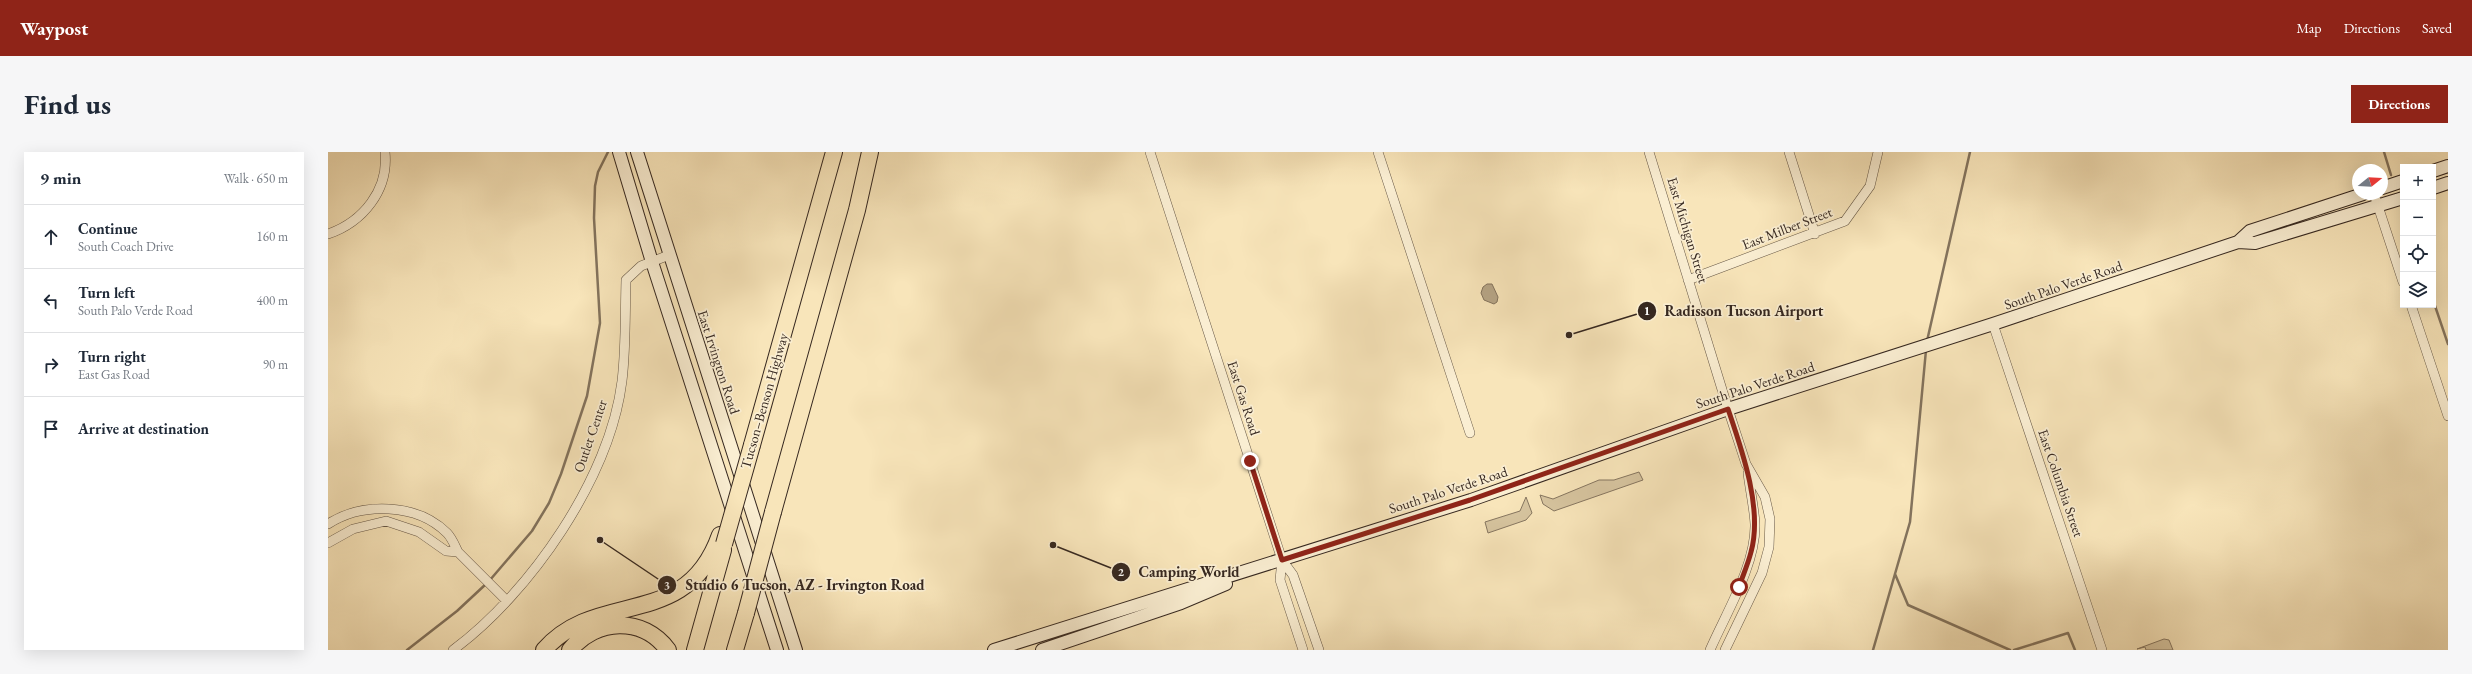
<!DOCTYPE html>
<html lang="en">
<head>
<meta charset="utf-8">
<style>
  body { margin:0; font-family:"EB Garamond",serif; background:#f6f6f7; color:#1f2937 }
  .controls { position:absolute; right:12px; top:12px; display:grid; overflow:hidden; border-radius:0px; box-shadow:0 4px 16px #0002 }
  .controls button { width:36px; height:36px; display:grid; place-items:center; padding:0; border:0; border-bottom:1px solid #e0e1e3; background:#fff; color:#1f2937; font:20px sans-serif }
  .compass { position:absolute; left:2024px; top:12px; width:36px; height:36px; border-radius:50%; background:#fff; box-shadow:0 4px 16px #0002; rotate:72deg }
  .stop { position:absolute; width:12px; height:12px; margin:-9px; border:3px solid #8f2418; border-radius:50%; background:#fff }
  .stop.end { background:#8f2418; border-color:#fff; box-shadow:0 1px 4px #0008 }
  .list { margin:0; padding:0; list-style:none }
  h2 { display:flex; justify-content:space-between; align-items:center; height:52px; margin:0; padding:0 16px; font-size:17px }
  h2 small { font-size:13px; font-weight:400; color:#747a83 }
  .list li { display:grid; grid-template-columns:26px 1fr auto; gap:12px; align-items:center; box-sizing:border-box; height:64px; padding:0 16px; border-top:1px solid #e0e1e3 }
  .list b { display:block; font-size:15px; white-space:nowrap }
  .list p { margin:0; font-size:13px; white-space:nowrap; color:#747a83 }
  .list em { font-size:13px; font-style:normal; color:#747a83 }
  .icon { flex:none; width:22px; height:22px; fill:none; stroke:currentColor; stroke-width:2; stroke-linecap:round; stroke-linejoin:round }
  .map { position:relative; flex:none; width:2120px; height:498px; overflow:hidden; border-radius:0px }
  header { display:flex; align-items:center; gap:24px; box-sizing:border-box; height:56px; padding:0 20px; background:#8f2418; color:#fff }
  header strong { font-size:19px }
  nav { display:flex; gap:22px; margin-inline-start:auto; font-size:14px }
  .intro { display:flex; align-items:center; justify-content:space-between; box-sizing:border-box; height:96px; padding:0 24px }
  h1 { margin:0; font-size:28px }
  .button { padding:10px 18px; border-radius:0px; background:#8f2418; color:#fff; font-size:14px; font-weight:700 }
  main { display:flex; gap:24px; padding:0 24px }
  aside { flex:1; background:#fff; border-radius:0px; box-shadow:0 4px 16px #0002 }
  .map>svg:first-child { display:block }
  .green { fill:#d7c5a0; stroke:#867660 }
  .water { fill:#b6a586; stroke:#83735d }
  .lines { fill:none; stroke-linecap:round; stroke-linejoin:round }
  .stream { stroke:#83735d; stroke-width:2.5 }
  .minor-casing { stroke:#665746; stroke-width:10 }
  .secondary-casing { stroke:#362820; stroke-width:14 }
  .motorway-casing { stroke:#362820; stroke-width:18 }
  .minor { stroke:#faeed2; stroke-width:9 }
  .secondary { stroke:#faeed2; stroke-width:12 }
  .motorway { stroke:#f8e5ba; stroke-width:16 }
  .motorway-bridge-casing { stroke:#362820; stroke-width:18; stroke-linecap:butt }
  .motorway-bridge { stroke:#f8e5ba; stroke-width:16 }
  .route { stroke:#8f2418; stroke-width:5 }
  .labels { text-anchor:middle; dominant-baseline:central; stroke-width:3.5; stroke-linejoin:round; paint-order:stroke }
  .street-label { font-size:14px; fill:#362820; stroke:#faeed2 }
  .leader { fill:none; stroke:#362820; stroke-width:1.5 }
  .callout-dot { fill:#362820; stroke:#faeed2; stroke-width:1.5 }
  .mark-label { font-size:12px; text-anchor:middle; font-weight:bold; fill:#fff }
  .callout-label { font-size:15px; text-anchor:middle; font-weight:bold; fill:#362820; stroke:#faeed2; stroke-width:3.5; stroke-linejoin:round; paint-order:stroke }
</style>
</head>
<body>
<header>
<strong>Waypost</strong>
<nav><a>Map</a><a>Directions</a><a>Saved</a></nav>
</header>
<div class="intro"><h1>Find us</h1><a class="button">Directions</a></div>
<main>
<aside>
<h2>9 min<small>Walk · 650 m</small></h2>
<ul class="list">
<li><svg class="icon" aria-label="ahead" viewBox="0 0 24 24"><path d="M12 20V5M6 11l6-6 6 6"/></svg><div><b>Continue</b><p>South Coach Drive</p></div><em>160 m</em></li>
<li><svg class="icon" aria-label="left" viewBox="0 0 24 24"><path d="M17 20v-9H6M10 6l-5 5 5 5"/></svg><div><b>Turn left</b><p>South Palo Verde Road</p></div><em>400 m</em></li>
<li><svg class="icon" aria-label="right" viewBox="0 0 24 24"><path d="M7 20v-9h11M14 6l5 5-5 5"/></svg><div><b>Turn right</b><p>East Gas Road</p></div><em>90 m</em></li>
<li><svg class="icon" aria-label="arrive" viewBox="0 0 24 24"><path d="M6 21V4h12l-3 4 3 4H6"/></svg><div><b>Arrive at destination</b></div></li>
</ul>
</aside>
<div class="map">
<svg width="2120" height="498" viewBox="0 0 2120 498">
  <rect width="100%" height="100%" fill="#f8e5ba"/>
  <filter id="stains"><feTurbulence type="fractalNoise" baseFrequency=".005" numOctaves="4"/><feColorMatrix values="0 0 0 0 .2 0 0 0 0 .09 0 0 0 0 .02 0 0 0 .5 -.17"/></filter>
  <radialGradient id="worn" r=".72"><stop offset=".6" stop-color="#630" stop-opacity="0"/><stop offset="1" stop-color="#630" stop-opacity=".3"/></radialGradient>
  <!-- green -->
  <path class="green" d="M1311,320l4,8 -89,31 -11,-7 -3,-9 13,4 46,-19h15z
    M1198,345l6,16 -6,7 -38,13 -3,-11 35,-11z
    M1836,487l5,1 4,10h-27l-1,-3 -8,2z"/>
  <!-- water -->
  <path class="water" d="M1159,132h5l6,13 -1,5 -3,2 -10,-4 -3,-7 2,-6z"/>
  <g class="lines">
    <!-- stream -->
    <path class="stream" d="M2056,0l7,23
      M2105,148l15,44
      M1599,189l43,-189
      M1567,422l13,31 102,45
      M162,428l42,-49 17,-28 12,-29 26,-78 13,-73 -6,-105 1,-32 3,-14 10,-20
      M79,498l50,-39 29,-27
      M1545,498l37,-128 16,-172
      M1686,498l54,-17 7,17"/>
    <defs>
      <path id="minor" d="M822,0l132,408 11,15 26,75
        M1050,0l92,281
        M1321,0l79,257 18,55 19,33 5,22 -1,28 -7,26 -37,77
        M1461,0l26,82
        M2046,42l29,88
        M0,82c35,-12 61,-44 57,-82
        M1360,128l157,-59 25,-35 8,-34
        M2083,153l37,111
        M1665,172l109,326
        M0,372c34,-22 89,-21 119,9 5,5 8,13 11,19l-12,-1 -27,-19 -33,-11 -33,8 -25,14
        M130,400l48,48
        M954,408l-2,20 23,70
        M125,498c77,-57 157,-172 169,-269 4,-33 3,-67 4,-101l15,-14 28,-11
        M1382,498c16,-37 46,-85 45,-126 -1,-17 -5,-34 -7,-51"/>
      <path id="secondary" d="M291,0l33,110 125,388
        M309,0l159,498
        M2105,19l15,-5
        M2054,36l21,-7
        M2105,36l15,-5
        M1910,90l12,-11 113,-37
        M666,498l477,-150 257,-91 265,-85 245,-82 17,1 148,-45
        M714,498l139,-47 45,-19"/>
      <path id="motorway" d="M424,293l82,-293
        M445,360l84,-302 13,-58
        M216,498c54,-62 142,-18 176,-115
        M242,498c26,-32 73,-34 98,0
        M367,498l28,-100
        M407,498l11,-37"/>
    </defs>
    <!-- minor casing -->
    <use href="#minor" class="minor-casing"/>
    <!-- secondary casing -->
    <use href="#secondary" class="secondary-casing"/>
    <!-- motorway casing -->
    <use href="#motorway" class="motorway-casing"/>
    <!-- minor -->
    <use href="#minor" class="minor"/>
    <!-- secondary -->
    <use href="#secondary" class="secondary"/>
    <!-- motorway -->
    <use href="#motorway" class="motorway"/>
    <defs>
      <path id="motorway-bridge" d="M396,392l28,-99
        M418,461l27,-101"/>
    </defs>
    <!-- motorway-bridge casing -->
    <use href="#motorway-bridge" class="motorway-bridge-casing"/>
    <!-- motorway-bridge -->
    <use href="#motorway-bridge" class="motorway-bridge"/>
  </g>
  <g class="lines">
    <!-- route -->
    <path class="route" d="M922,309l32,99 188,-60 258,-91c14,41 35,100 23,143 -3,12 -8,23 -12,35"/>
  </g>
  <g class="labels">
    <!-- street labels -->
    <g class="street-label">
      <text transform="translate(1459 76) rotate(-21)">East Milber Street</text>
      <text transform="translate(1360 78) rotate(73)">East Michigan Street</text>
      <text transform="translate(1735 133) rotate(-19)">South Palo Verde Road</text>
      <text transform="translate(391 210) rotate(72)">East Irvington Road</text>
      <text transform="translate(1427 233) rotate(-18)">South Palo Verde Road</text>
      <text transform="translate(916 246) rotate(72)">East Gas Road</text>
      <text transform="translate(436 249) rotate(-74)">Tucson–Benson Highway</text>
      <text transform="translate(262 284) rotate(-71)">Outlet Center</text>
      <text transform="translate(1733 331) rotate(71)">East Columbia Street</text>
      <text transform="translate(1120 338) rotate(-18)">South Palo Verde Road</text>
    </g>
  </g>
  <!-- callouts -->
  <path class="leader" d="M1241 183L1319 159M725 393L793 420M272 388L339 433"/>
  <g class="callout-dot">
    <circle cx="1241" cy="183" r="4"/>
    <circle cx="725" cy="393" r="4"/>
    <circle cx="272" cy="388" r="4"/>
    <circle cx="1319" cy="159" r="10"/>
    <circle cx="793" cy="420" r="10"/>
    <circle cx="339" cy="433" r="10"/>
  </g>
  <g class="mark-label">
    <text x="1319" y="163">1</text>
    <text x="793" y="424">2</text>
    <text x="339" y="437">3</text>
  </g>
  <g class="callout-label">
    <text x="1416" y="164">Radisson Tucson Airport</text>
    <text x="861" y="425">Camping World</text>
    <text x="477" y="438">Studio 6 Tucson, AZ - Irvington Road</text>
  </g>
  <rect width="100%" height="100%" filter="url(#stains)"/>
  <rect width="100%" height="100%" fill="url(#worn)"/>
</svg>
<div class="controls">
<button>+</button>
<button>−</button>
<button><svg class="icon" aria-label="locate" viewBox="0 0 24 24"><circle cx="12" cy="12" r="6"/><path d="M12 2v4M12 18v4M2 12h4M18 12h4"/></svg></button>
<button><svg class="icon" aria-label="layers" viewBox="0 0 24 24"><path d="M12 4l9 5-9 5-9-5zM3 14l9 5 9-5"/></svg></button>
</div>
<svg class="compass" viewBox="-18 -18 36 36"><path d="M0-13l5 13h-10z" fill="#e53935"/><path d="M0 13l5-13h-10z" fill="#747a83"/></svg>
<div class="stop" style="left:1411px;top:435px"></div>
<div class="stop end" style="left:922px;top:309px"></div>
</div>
</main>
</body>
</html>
